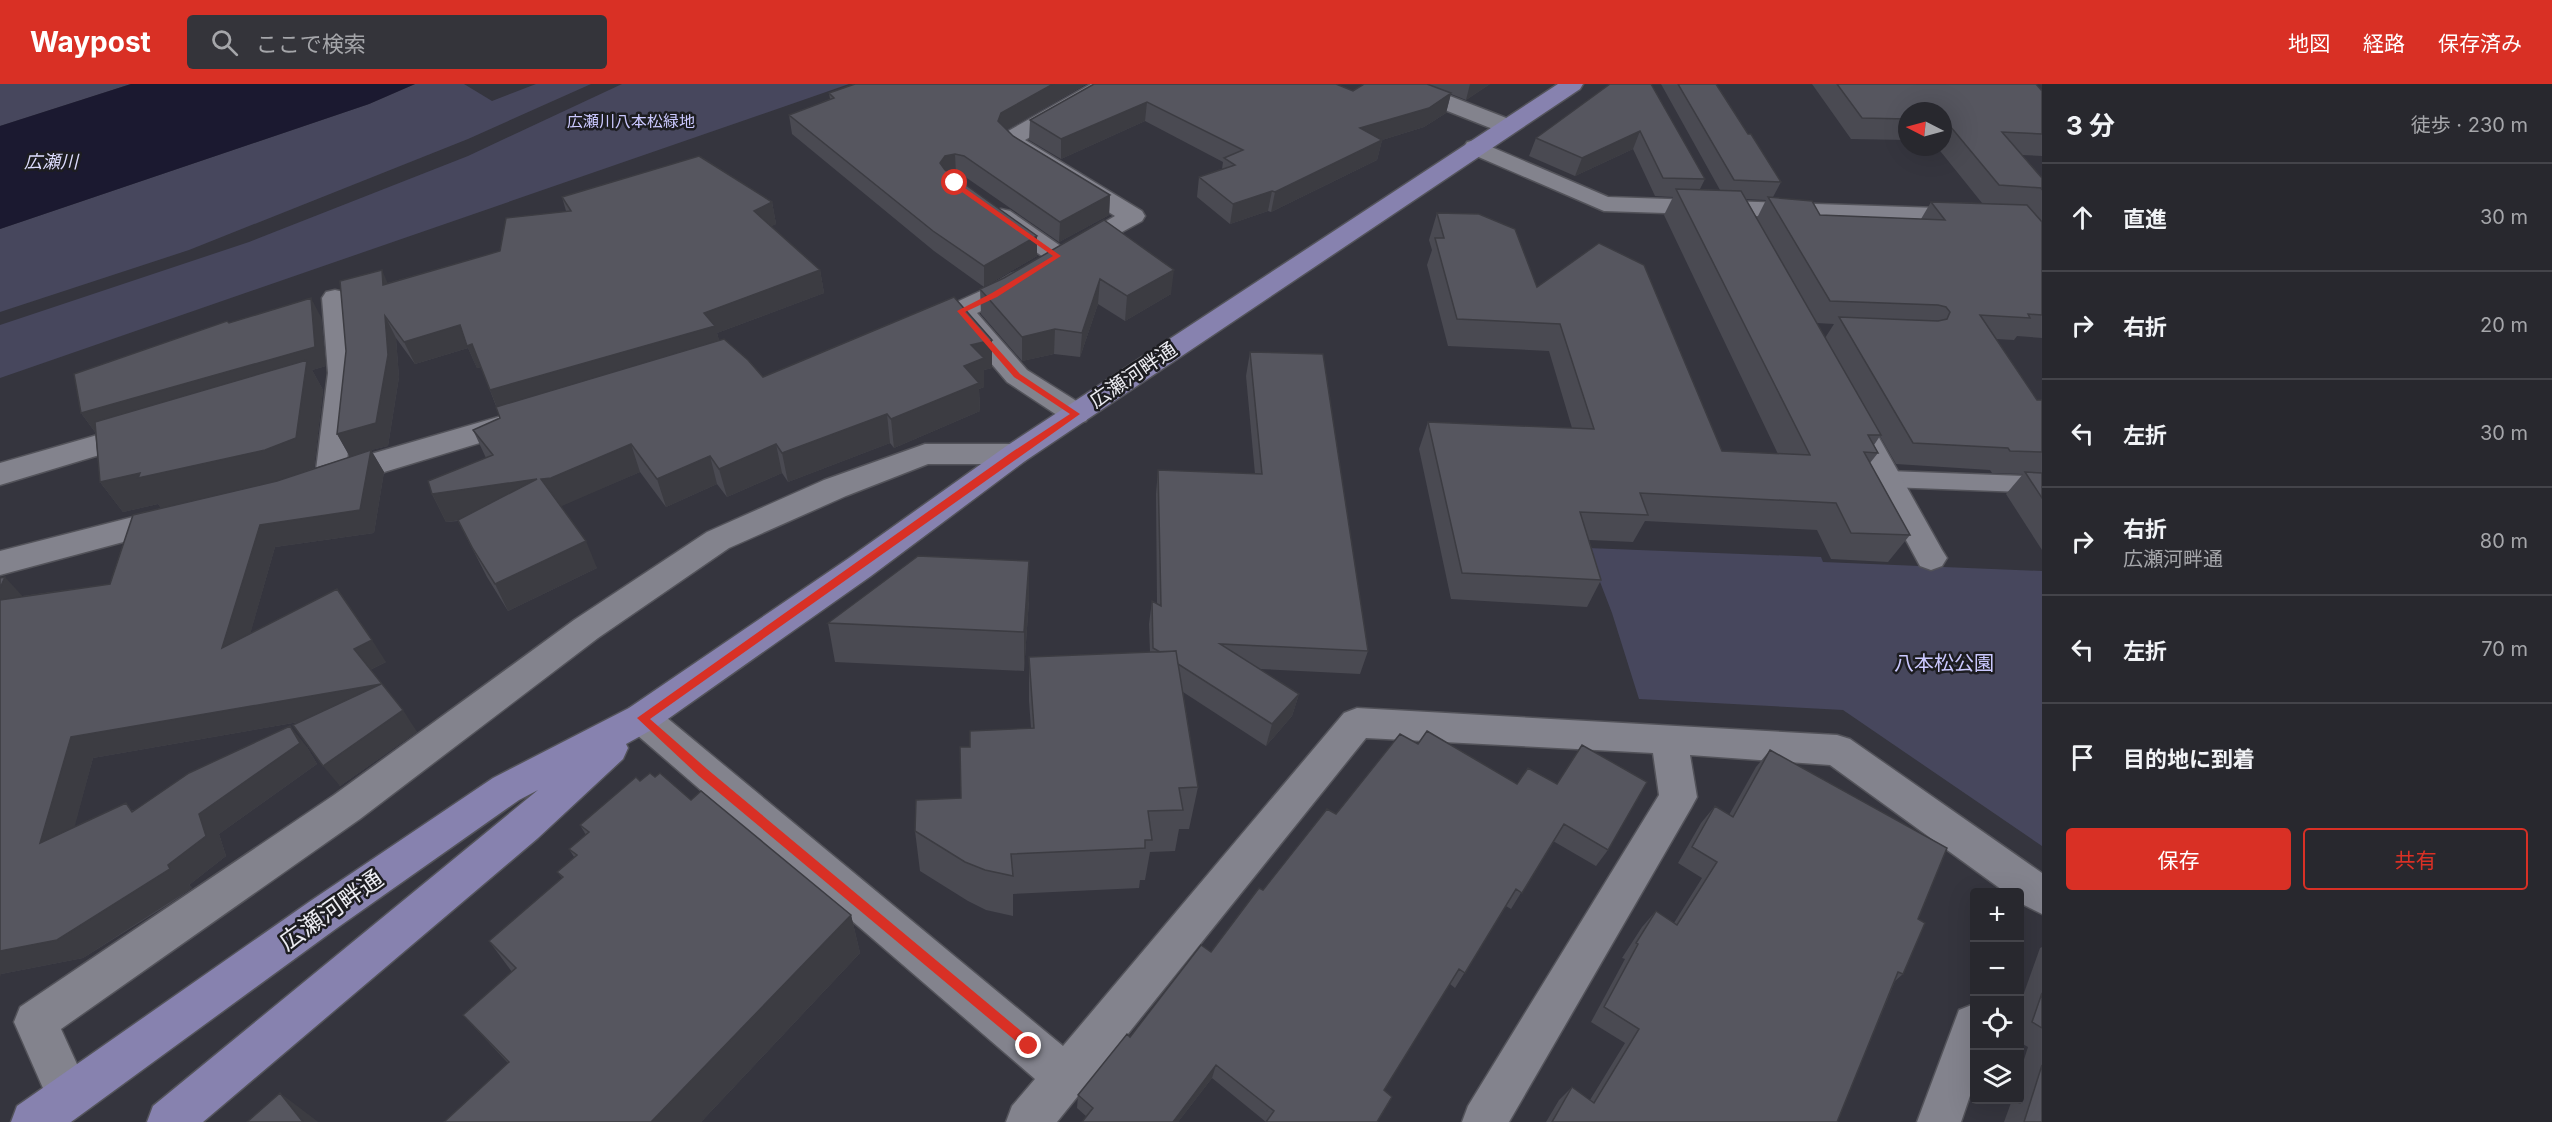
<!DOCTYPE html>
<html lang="ja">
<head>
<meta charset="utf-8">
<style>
  body { margin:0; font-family:Inter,"Noto Sans JP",sans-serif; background:#34343a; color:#f1f3f6 }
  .controls { position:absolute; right:18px; bottom:18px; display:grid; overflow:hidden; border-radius:6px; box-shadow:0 6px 24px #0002 }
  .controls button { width:54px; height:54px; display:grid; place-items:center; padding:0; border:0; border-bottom:2px solid #44444a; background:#28282e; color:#f1f3f6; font:30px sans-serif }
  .compass { position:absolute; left:1898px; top:18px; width:54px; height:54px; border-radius:50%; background:#28282e; box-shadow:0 6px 24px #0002; rotate:276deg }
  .stop { position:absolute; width:18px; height:18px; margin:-14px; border:4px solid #d93025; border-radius:50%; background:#fff }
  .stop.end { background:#d93025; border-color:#fff; box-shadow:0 2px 6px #0008 }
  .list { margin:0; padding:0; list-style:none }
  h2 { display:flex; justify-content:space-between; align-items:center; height:78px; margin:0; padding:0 24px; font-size:26px }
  h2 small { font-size:20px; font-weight:400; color:#a5a6aa }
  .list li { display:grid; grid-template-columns:39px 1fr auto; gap:18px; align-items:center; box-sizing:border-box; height:108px; padding:0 24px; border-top:2px solid #44444a }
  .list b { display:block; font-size:22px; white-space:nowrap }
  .list p { margin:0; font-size:20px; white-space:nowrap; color:#a5a6aa }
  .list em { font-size:20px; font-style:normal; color:#a5a6aa }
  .actions { display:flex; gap:12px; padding:18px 24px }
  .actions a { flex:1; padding:14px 0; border:2px solid #d93025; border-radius:6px; text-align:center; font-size:21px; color:#d93025 }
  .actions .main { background:#d93025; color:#fff }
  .icon { flex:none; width:33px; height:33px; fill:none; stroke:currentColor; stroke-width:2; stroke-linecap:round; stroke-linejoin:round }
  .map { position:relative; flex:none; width:2042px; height:1038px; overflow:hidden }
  header { display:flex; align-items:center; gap:36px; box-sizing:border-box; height:84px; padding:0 30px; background:#d93025; color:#fff }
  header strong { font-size:28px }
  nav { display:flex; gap:33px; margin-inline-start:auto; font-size:21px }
  .search { width:420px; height:54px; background:#34343a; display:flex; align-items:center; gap:15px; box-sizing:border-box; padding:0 21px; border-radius:6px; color:#a5a6aa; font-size:22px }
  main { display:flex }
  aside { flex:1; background:#28282e }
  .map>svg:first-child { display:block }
  .green { fill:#47475d }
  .water { fill:#1b1930 }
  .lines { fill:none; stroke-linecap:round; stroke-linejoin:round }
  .lane-casing { stroke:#53535a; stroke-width:3 }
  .street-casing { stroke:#53535a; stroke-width:3 }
  .secondary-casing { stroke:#53535a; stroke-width:3 }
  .lane { fill:#83838d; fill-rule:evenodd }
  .street { fill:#83838d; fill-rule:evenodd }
  .secondary { fill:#8782af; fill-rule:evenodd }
  .wall { fill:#4a4a52; fill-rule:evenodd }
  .shaded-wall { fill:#3c3c42 }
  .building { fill:#56565f; stroke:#3c3c42; stroke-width:1.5 }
  .route { fill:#d93025 }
  .labels { text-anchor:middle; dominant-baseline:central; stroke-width:5; stroke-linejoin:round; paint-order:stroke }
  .far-park-label { font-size:16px; fill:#cbc9ff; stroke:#1d1d21 }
  .far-water-label { font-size:18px; font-style:italic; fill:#dcdbfc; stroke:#1d1d21 }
  .street-label { font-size:20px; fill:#ececf2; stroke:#1d1d21 }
  .park-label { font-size:20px; fill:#cbc9ff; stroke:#1d1d21 }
  .near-street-label { font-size:24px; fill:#ececf2; stroke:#1d1d21 }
</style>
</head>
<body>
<header>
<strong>Waypost</strong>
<div class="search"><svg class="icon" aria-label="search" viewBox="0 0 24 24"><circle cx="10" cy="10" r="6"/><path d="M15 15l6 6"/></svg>ここで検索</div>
<nav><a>地図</a><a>経路</a><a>保存済み</a></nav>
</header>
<main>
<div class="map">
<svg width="2042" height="1038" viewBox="0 0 2042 1038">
  <rect width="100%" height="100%" fill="#35353e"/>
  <!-- green -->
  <path class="green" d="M0,0h131l-131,42z
    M415,0h49l28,17 44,-17h55l-123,55 -279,111 -189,62v-83l369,-125z
    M622,0h227l-849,294v-53l249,-83 219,-86z
    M1587,464l234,9 2,5 219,9v275l-199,-136 -204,-11 -27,-86z"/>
  <!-- water -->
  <path class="water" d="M131,0h284l-46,20 -369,125v-103z"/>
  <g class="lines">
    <defs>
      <path id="lane" d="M1888,387l136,5 8,3 3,5 -3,5 -8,3 -136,-5 -8,-3 -3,-5 3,-5z"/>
      <path id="street" d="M1091,0h26l-3,5 -89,51 117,71 3,5 -3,5 -60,33 -11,2 -4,5 -9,3 -9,-3 -57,-40 -3,-5 3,-5 9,-2 9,2 52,36 53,-31 -101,-62 -14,-15 3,-5z
        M1389,0h30l95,37 3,5 -3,5 -8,2 -8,-2 -106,-42z
        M1475,56l133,57 361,12 9,2 3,5 -3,5 -9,2 -365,-12 -137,-59 -3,-5 3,-5z
        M1020,187l9,3 4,5c-12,17 -38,25 -56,34l50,57 59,37 4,7 -4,7 -10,3 -10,-3 -59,-39 -51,-60 -32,13 -9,-2 -4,-6 4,-6 70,-32 26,-15z
        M335,206l9,2 4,6 8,75 -9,88 172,-50 10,3 4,7 -4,7 -217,66 -11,-3 -4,-8 4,-8 15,-5 12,-97 -6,-75 4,-6z
        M1853,322l10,3 79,141 5,8 -5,8 -11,4 -11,-4 -81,-150 4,-7z
        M139,339l10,3 5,7 -5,7 -149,45v-22z
        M925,360h90l10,3 5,7 -5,7 -10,3h-87l-82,32 -117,52 -131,90 -238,181 -299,210 30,66 -6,16 -16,6 -16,-6 -39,-89 6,-15 314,-212 240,-175 133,-88 117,-52z
        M172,423l11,3 5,8 -5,8 -183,49v-24z
        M642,619l13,5 408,338 281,-333 13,-5 480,27 13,4 192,134v41l-22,-11v-11h-15l-175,-127 -140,-10 7,42 -6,11 -182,314h-47l6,-16 191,-311 -6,-42 -287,-15 -309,384h-51l6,-16 23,-27 -406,-351 -5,-10 5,-10z
        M1974,920v80l-13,38h-44l42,-112z"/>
      <path id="secondary" d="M1558,0h25l-3,5 -555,372 -154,115 -216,152 -29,16 2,4 -5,11 -85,79 -335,284h-56l6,-16 385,-316 -19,10 -182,128 -266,194h-60l6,-16 292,-204 184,-124 136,-70 220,-150 156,-111z"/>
    </defs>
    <!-- lane casing -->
    <use href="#lane" class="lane-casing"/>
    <!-- street casing -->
    <use href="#street" class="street-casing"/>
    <!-- secondary casing -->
    <use href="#secondary" class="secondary-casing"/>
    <!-- lane -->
    <use href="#lane" class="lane"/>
    <!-- street -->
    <use href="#street" class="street"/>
    <!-- secondary -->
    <use href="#secondary" class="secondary"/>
  </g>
  <!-- wall -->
  <path class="wall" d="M855,0h231l-79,46 6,6 97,59 -1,20 -50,27 -95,-66 -8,-2 -5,1 86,81 -53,31 -50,-36 -142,-117 -3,-19 41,-16 -1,-6z
    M1094,0l259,7 11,-7h126l-24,16 -15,-6 -5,19 -22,14 -42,13 -5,20 -106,52 -3,-1 -38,13 -33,-27 2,-20 23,-8 1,-7 -78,-41 -84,38 -32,-19 1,-20z
    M1610,0l95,95 -5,10 20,1 -59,-106h55l32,50 33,48 -8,15 47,18 101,4 10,-17 51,1 -45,-56h6v-36h-36v29l-56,-1 -39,-55h224l6,7v65l-20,-1 20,23v160l-25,-2 -3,4 -18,-1 41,61h5v150l-36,-56 17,-20 -31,-1 -2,-3 -94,-6 -16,-28 -6,9 4,8 -8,10 40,72 -22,27 -57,-3 -14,-29 -172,-9 -12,21 -44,-2 12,40 -14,27 -136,-8 -32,-150 9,-27 144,6 -23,-77 -101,-5 -21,-81 5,-15 -3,-10 8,-27 100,74 185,164 56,3 -114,-239 9,-18 -18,-1 -22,-47 -58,27 -46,-20 7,-18zM1746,115l20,1 -9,18zM1816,239l18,1 -9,14z
    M562,113l210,5 4,22 -5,2 49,44 4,23 -107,40 2,8 44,36 229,-9 -8,2v17l-5,2 1,22 -86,37 -4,-5 -102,39 -6,-9 -55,24 -10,-13 -51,23 -26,-35 -80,34 37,62 -89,43 -21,-34 -29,-56 -12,1 -14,-28 54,-36 -13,-28 27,-12 -4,-12 -15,-39 -4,1 -9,-20 -53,16 -19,-26 3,39 -11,69 -17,4 13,22 -10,61 -99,14 -25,87 136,28 -16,8 47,62 -77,54 -41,-64 -206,36 -19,69 60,-17 173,-63 10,17 -98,70 7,22 -37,29 3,3 -23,16 -86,54 -82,16 22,-378 87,-12 136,-96 -85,20 -3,-4 -35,8 -23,-30 -5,-50 -14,-19 148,-90 92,-6 5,49 -14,4 11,20 -9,78 36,-11 -13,-23 51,-151 112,-32 66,-40z
    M1104,136l67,74 -46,27 -27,-17 -18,53 -26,-3 -32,7 -41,-47 -1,-25 24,-11z
    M1250,268l118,299 -8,23 -100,-5 39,25 -7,22 -26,30 -83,-54 15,95 -9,42h-10l-4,22 -25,1 -5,28h-5l-1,8 -126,6v22l-27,-6 -18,-9 -48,-30 -5,-40 46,-33 9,-51 61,-19 -2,-27v-44l121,-5 -1,-28 3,-23 5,3 -1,-110 2,-24 97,4 -9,-98z
    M1029,516l-5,71 -189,-9 -7,-39z
    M1427,647l181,119 -12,16 -43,-25 -42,68 -5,-3 -51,82 -5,-4 -184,138 -54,-44 -34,44h-96l5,-5 -10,-9 1,-13 52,-58 81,-85 52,-62 73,-76 82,-70z
    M1770,666l148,169 -15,55 -8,7 -58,141h-291l13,-22 13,-13 18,13 35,-57 -34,-21 34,-63 -3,-1 20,-31 14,-16 18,12 28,-45 -24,-15 23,-40 14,-17 14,9 27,-48z
    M655,693l36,23 160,115 9,38 -159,169h-257l64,-59 -45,-48 49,-43 -23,-31 73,-63 -5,-6 17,-15 -5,-8 17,-14 -6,-10 60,-44z
    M2042,863v175h-38l8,-22h7v-25l9,-28 -9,-5v-35l21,-59z"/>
  <!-- shaded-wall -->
  <path class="shaded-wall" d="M1053,0h33l-85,49 -3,-12 3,-8z
    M1470,0h20l-24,16z
    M1451,9l-5,20 -22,14 -42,13 -5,20 -106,52 4,-20 85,-64z
    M1147,18l-2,19 -84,38v-20z
    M1640,47l-7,18 -58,27 7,-18z
    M955,70l1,20 -10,2 -6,-13 5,-7z
    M1272,107l-4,20 -38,13 3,-20z
    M1110,111l-1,20 -50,27 1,-20z
    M772,118l4,22 -18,9 -4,-22z
    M1037,152v20l-53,31v-21z
    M382,186l10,23 -9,-8z
    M820,186l4,23 -107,40 4,15 -222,65 -9,-23z
    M1174,186l-3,24 -46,27 2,-25z
    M1100,195l-2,25 -18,53 2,-24z
    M311,214l10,19 5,49 -14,4 11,20 -9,78 -30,12 -123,28 -3,-4 -35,8 -23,-30 40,-9 -45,-41 -14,-19z
    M385,232l11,22 3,39 -11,69 -17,4 13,22 -10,61 -99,14 -35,123 -18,-22 38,-123 90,-68 -13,-23z
    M460,241l12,19 10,23 -5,1 -9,-20 -53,16 -11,-22z
    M1055,245l-1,25 -32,7v-24z
    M992,256v28l-8,2v17l-5,2 1,22 -86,37 -3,-29 73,-53 7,-21z
    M887,330l3,29 -102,39 -6,-29z
    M631,360l9,28 -78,34 -10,1 -11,-28z
    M776,360l6,29 -55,24 -8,-28z
    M710,372l7,28 -51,23 -9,-28z
    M537,395l12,29 -103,14 -14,-28z
    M586,457l11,27 -89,43 -13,-27z
    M1029,477v39l-5,71v-39z
    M5,493l21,23 -26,6v-18z
    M372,556l14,22 -18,9 -14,-22z
    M381,600l15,21 -303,53 -28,105 -25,-20 31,-106z
    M1299,610l-7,22 -26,30 6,-22z
    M403,626l14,22 -77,54 -17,-20z
    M290,642l17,21 10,17 -98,70 7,22 -37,29 3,3 -109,70 -82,16 -1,3v-26l168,-86 31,-51z
    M851,831l9,38 -159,169h-50z
    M1216,981l-4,13 -34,44h-5z
    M280,1009l37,28 1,1h-15z"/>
  <!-- building -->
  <path class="building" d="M855,0h198l-52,29 -3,8 15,15 97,59 -50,27 -96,-66 -9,-2 -10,2 -5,7 5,7 92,66 -53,30 -51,-35 -144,-116 45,-17 -5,-5z
    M1094,0h242l17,7 11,-7h63l24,9 -22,15 -69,20 22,12 -107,52 -3,-1 -39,13 -34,-27 36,-12 -11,-7 19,-8 -96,-48 -86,37 -31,-19z
    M1610,0h41l54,95 -42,-1 -23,-47 -58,27 -46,-20z
    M1678,0h38l32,50h3l30,48 -47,-2z
    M1837,0h199l6,7v43l-40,-2 40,46v12l-1,-2 -42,-3 -54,-65h-2v-9h-36v8l-45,-1z
    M699,72l73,46 -18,9 66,59 -116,43 11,13 -225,64 -18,-46 -5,2 -7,-21 -56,17 -19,-26 3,39 -12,68 -39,11 9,-83 -6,-70 42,-11 1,15 117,-34 6,-33 65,-7 -9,-14z
    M1676,105l65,2 140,244h-13l10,18 -14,-1 46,83 -59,-2 -15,-30 -196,-10 8,22 -68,-3 21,68 -139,-7 -34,-151 166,7 -34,-105 -103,-5 -22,-81h9l-7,-25 42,1 36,15 22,58 62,-44 45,22 78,186 88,4z
    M1768,113l44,4 8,14 125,5 -14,-18 96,3 15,17v93l-14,-1 2,4 -50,-3 57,85h5v52l-32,-1 -2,-3 -95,-5 -74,-126 99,4 9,-2 3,-7 -4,-5 -8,-2 -108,-4z
    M1104,136l70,50 -47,26 -27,-17 -18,54 -27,-4 -33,8 -42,-48 24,-11z
    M954,213l38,43 -21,5 13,13 -20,8 15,17 -88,36 -4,-5 -105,39 -6,-9 -57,25 -9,-13 -53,23 -26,-35 -80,34 -10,1 45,62 -91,43 -22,-35 -15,-29 79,-41 -105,15 -4,-13 65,-26 -20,-25 27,-12 -4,-11 228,-68 24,21 15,17z
    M311,214l4,49 -234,66 -7,-39 153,-53 2,2z
    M1250,268l73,2 45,297 -148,-7 79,50 -27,30 -94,-60 -2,-13 -16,1 -7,-4 -1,-47 9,5 -3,-136 104,4z
    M307,276l-11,78 -31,12 -127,28 2,-5 -40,9 -5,-60z
    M371,366l-11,60 -100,15 -38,123 115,-59 35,51 -18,9 49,61 -80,56 -30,-41 88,-41 -310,53 -31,106 86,-40 6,9 57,-39 101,-47 10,17 -101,71 7,22 -38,29 2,4 -113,71 -57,11v-351l110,-16 23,-69 144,-34z
    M2025,388l17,1v25z
    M918,472l111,5 -5,71 -196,-9z
    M5,493l-5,11v-10z
    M1176,567l22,136 -19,1 4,22 -35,1 4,29h-7v8l-134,6 2,22 -28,-6 -20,-8 -50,-31 1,-31 45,-2 -1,-51h10v-16l64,-3 -5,-71z
    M1427,647l90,53 11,-16 29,16 25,-39 65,37 -39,68 -44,-26 -42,69 -6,-4 -51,84 -6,-4 -75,121 8,7 -15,25h-111l8,-11 -58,-46 -43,57h-91l11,-14 -15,-13 49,-61 3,3 71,-92 10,7 48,-64 4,2 64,-81 9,5 64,-80 18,10z
    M1770,666l177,98 -29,71 7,4 -22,51 -5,-2 -61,150h-285l20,-35 22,16 45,-74 -35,-22 34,-63 -2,-1 20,-32 21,14 40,-63 -25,-15 23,-41 18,11z
    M650,689l5,4 5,-4 31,27 10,-9 150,124 -200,207h-207l65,-60 -46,-47 53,-47 -27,-27 74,-64 -6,-5 20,-17 -8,-6 20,-17 -9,-7 56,-48 4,4z
    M2042,909v35l-10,-6z
    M2042,981v57h-18z
    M280,1009l23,29h-56z"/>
  <!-- route -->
  <path class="route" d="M955,97l106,75 -64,41 -32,15 55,62 60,40 -430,305 57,50 326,272 2,5 -2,4 -4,2 -330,-276 -62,-58 375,-266 58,-38 -56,-37 -57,-66 35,-18 61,-37 -101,-71z"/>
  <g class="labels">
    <!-- far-park labels -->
    <g class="far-park-label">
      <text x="631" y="37">広瀬川八本松緑地</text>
    </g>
    <!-- far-water labels -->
    <g class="far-water-label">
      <text x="51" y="77">広瀬川</text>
    </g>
    <!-- street labels -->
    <g class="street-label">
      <text transform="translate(1133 291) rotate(-34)">広瀬河畔通</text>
    </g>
    <!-- park labels -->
    <g class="park-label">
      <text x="1944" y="579">八本松公園</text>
    </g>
    <!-- near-street labels -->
    <g class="near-street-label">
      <text transform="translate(331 826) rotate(-35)">広瀬河畔通</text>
    </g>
  </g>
</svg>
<div class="controls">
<button>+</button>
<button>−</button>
<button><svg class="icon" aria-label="locate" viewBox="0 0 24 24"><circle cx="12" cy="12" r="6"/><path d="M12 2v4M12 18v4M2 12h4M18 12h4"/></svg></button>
<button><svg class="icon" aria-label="layers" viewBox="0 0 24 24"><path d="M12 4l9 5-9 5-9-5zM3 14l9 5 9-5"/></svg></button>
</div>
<svg class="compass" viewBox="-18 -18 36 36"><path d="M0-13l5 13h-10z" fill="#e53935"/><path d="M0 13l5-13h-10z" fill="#a5a6aa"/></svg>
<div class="stop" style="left:955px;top:99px"></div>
<div class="stop end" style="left:1029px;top:962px"></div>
</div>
<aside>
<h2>3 分<small>徒歩 · 230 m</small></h2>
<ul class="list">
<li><svg class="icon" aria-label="ahead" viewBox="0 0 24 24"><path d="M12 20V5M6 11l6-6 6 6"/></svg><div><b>直進</b></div><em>30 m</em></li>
<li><svg class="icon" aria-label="right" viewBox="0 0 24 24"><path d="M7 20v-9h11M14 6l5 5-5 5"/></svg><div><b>右折</b></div><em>20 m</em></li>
<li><svg class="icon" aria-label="left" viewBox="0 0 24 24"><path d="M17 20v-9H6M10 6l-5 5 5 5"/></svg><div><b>左折</b></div><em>30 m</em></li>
<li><svg class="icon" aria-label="right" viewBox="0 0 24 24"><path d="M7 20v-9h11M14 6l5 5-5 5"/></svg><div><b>右折</b><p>広瀬河畔通</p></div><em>80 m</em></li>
<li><svg class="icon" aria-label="left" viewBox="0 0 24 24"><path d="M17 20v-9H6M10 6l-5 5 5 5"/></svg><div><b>左折</b></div><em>70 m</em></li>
<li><svg class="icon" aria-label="arrive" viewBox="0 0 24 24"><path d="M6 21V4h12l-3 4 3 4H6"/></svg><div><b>目的地に到着</b></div></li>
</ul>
<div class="actions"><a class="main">保存</a><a>共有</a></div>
</aside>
</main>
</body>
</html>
